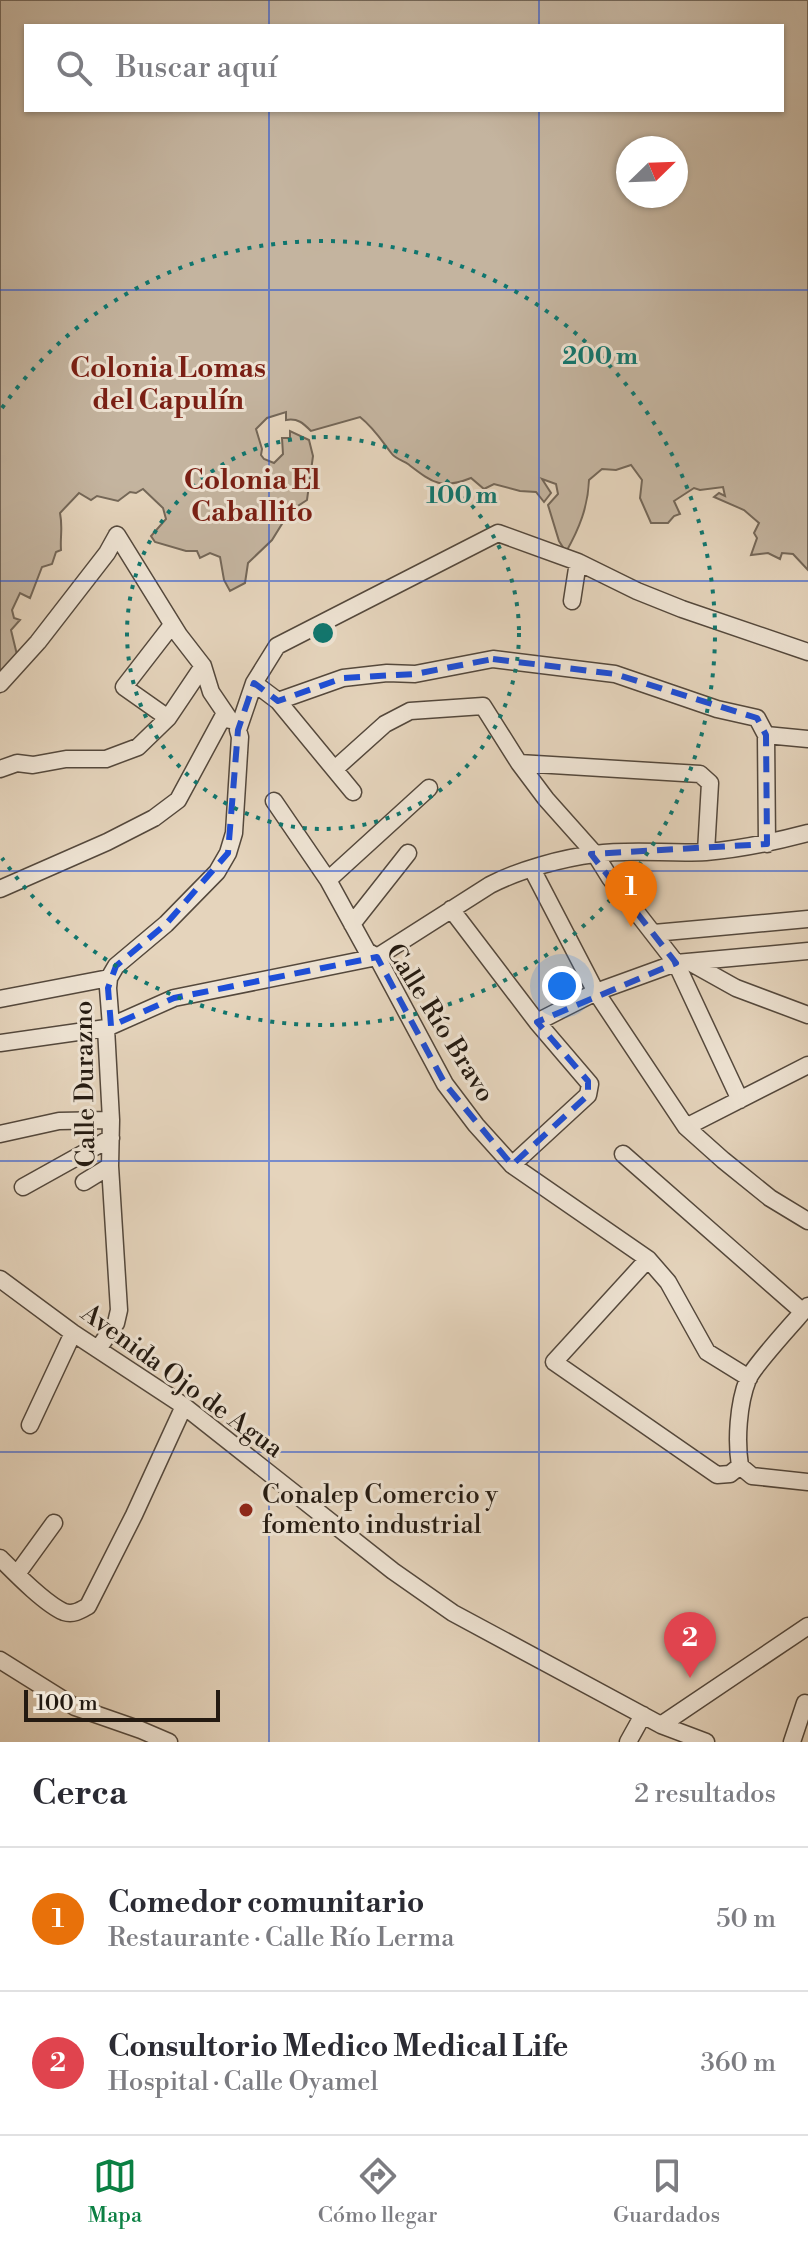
<!DOCTYPE html>
<html lang="es">
<head>
<meta charset="utf-8">
<style>
  body { margin:0; font-family:"Libre Bodoni",serif; background:#f2f2f3; color:#2b2b33 }
  .compass { position:absolute; left:616px; top:136px; width:72px; height:72px; border-radius:50%; background:#fff; box-shadow:0 2px 6px #0004; rotate:67deg }
  .scale { position:absolute; left:24px; bottom:20px; width:196px; box-sizing:border-box; padding-left:8px; border:4px solid #241a11; border-top:0; font-size:22px; line-height:28px; white-space:nowrap; color:#241a11; -webkit-text-stroke:6px #eee3d3; paint-order:stroke }
  .you { position:absolute; left:562px; top:986px; width:28px; height:28px; margin:-20px; border:6px solid #fff; border-radius:50%; background:#1a73e8; box-shadow:0 0 0 12px #1a73e833 }
  .badge { display:grid; place-items:center; width:52px; height:52px; border-radius:50%; background:#0b8043; color:#fff; font-size:26px; font-weight:700 }
  .pin { position:absolute; translate:-50% -66px; filter:drop-shadow(0 2px 4px #0008) }
  .pin::after { content:''; position:absolute; top:42px; width:28px; height:24px; background:inherit; clip-path:polygon(0 0,100% 0,50% 100%) }
  .list { margin:0; padding:0; list-style:none }
  h2 { display:flex; justify-content:space-between; align-items:center; height:104px; margin:0; padding:0 32px; font-size:34px }
  h2 small { font-size:26px; font-weight:400; color:#7c7c81 }
  .list li { display:grid; grid-template-columns:52px 1fr auto; gap:24px; align-items:center; box-sizing:border-box; height:144px; padding:0 32px; border-top:2px solid #e1e1e2 }
  .list b { display:block; font-size:30px; white-space:nowrap }
  .list p { margin:0; font-size:26px; white-space:nowrap; color:#7c7c81 }
  .list em { font-size:26px; font-style:normal; color:#7c7c81 }
  .icon { flex:none; width:44px; height:44px; fill:none; stroke:currentColor; stroke-width:2; stroke-linecap:round; stroke-linejoin:round }
  .map { position:relative; flex:none; width:808px; height:1742px; overflow:hidden }
  .search { position:absolute; background:#fff; box-shadow:0 2px 6px #0004; left:24px; right:24px; top:24px; height:88px; display:flex; align-items:center; gap:20px; box-sizing:border-box; padding:0 28px; border-radius:0px; color:#7c7c81; font-size:30px }
  .sheet { height:392px; background:#fff }
  nav { display:flex; justify-content:space-around; align-items:center; box-sizing:border-box; height:112px; border-top:2px solid #e1e1e2; background:#fff; font-size:22px; color:#7c7c81 }
  nav a { display:grid; justify-items:center; gap:4px }
  nav .on { color:#0b8043 }
  .map>svg:first-child { display:block }
  .green { fill:#c4b49f; stroke:#746758; stroke-width:2; fill-rule:evenodd }
  .lines { fill:none; stroke-linecap:round; stroke-linejoin:round }
  .minor-casing { stroke:#54483c; stroke-width:19 }
  .minor { stroke:#eee3d3; stroke-width:16 }
  .marked { fill:none; stroke:#1d4ed8; stroke-width:6; stroke-dasharray:16 10; stroke-linejoin:round }
  .grid { fill:none; stroke:#1d4ed8; stroke-width:2; stroke-opacity:0.55 }
  .ring { fill:none; stroke:#0f766e; stroke-width:4; stroke-dasharray:4 8 }
  .poi-dot { fill:#8f2418; stroke:#eee3d3; stroke-width:3 }
  .labels { text-anchor:middle; dominant-baseline:central; stroke-width:6; stroke-linejoin:round; paint-order:stroke }
  .street-label { font-size:26px; fill:#241a11; stroke:#eee3d3 }
  .poi-label { font-size:26px; fill:#241a11; stroke:#eee3d3; text-anchor:start }
  .neighbourhood-label { font-size:28px; font-weight:bold; fill:#7a1f14; stroke:#eee3d3 }
  .centre { fill:#0f766e; stroke:#eee3d3; stroke-width:4 }
  .ring-label { font-size:24px; text-anchor:middle; font-weight:bold; fill:#0f766e; stroke:#eee3d3; stroke-width:6; stroke-linejoin:round; paint-order:stroke }
</style>
</head>
<body>
<div class="map">
<svg width="808" height="1742" viewBox="0 0 808 1742">
  <rect width="100%" height="100%" fill="#e5d4bc"/>
  <filter id="stains"><feTurbulence type="fractalNoise" baseFrequency=".0025" numOctaves="4"/><feColorMatrix values="0 0 0 0 .2 0 0 0 0 .09 0 0 0 0 .02 0 0 0 .5 -.17"/></filter>
  <radialGradient id="worn" r=".72"><stop offset=".6" stop-color="#630" stop-opacity="0"/><stop offset="1" stop-color="#630" stop-opacity=".3"/></radialGradient>
  <!-- green -->
  <path class="green" d="M0,0h808v570l-15,-16 -11,-1 -2,6 -12,-6 -17,2 6,-17 -3,-5 5,-10 -15,-13 -30,-13 5,-4 6,3 -2,-9 -23,3 -6,-2 -20,13 6,13 -6,2 -6,7h-17l-11,-25 2,-18 -11,-15 -15,5 -14,-1 -13,11c-1,27 -10,49 -23,72l-7,-11 -11,-36 10,-11 -2,-10 -14,-5 9,14 -7,9 -8,-10 -16,-1 -26,-7 -10,5 -13,-11c-30,12 -38,5 -63,-14 -4,-3 -12,-5 -16,-10 -10,-13 -18,-26 -32,-37l-49,14c-8,-8 -13,-13 -25,-11v-8l-19,6 -11,11 6,20 -1,6 3,4 10,4 9,-9 -1,-16h8v-7l19,9 4,16 -6,44 -17,11 -18,29 -24,23 -3,20 -15,8 -6,-11 -4,-23 -10,-4 -10,5 -3,-7h-11l-31,-9 -4,-6 15,-17 -3,-11 -20,-19 -7,4 -6,-1 -12,9 -21,-5 -6,4 -12,-7 -19,20c3,15 0,23 1,37l-5,2 -4,12 -10,3 -12,31 -10,-5 -8,17 2,8 6,2 -9,10 7,29 -18,16zM26,26h756v84h-756zM628,148h48v48h-48z"/>
  <g class="lines">
    <defs>
      <path id="minor" d="M117,535l62,100 24,31 8,26 19,28
        M572,601l6,-39
        M254,683l24,18 75,91
        M0,684l38,-42 69,-89 10,-18
        M278,701l65,-23 44,-5 28,1 78,-15 122,15 102,35 40,9 9,17 1,109
        M168,718l-44,-31 48,-62
        M766,735l42,4
        M519,763l181,11 10,9 -4,69
        M336,768l49,-44 25,-13 73,-5 36,57 27,36 49,55 15,24 66,85 64,137
        M0,769l17,-6 16,2 33,-6h40l32,-12 30,-29 35,-52
        M274,801l54,79 39,71 10,6 68,127 31,41 36,40 136,94 20,23 39,70 42,26
        M532,869l64,123 90,135 37,33 47,38 38,23
        M328,880l101,-92
        M0,889l107,-47 47,-24 24,-18 47,-87
        M451,909l86,113 53,62 -2,11 -76,70
        M352,924l56,-71
        M654,933l154,-14
        M693,964l43,24 72,27
        M0,999l109,-21
        M537,1022l59,-30 80,-29 132,-12
        M111,1026l63,-28 203,-41 113,-72c29,-15 72,-27 105,-31 36,-5 74,0 111,-2 35,-3 68,-10 102,-19
        M0,1043l106,-15
        M686,1127l122,-62
        M0,1134l59,-13 52,-1
        M623,1154l180,158
        M84,1182l26,-16
        M23,1187l88,-49
        M648,1259l-94,103 163,113 13,-1 10,-8
        M0,1279l73,54 111,73 209,165 60,42 208,112 45,17
        M808,1306c-13,15 -53,58 -60,73 -10,25 -12,62 -8,87l12,10 56,6
        M98,1349l18,-26 3,-13 -9,-144 1,-46 -5,-92 5,-2 -3,-38 1,-10 7,-12 50,-42 51,-52 11,-19 6,-20 6,-96 -2,-7 16,-47 23,-37 221,-113 80,29 59,29 45,18 126,43
        M30,1425l43,-92
        M0,1558c15,15 45,46 64,54 10,3 17,-2 24,-6l46,-91 50,-109
        M17,1574l37,-51
        M0,1660l75,47 66,23 28,12
        M661,1725l147,-99
        M628,1742l15,-27
        M792,1742l13,-39"/>
    </defs>
    <!-- minor casing -->
    <use href="#minor" class="minor-casing"/>
    <!-- minor -->
    <use href="#minor" class="minor"/>
  </g>
  <!-- marked area -->
  <path class="marked" d="M493,659l122,15 142,44 9,17 1,109 -176,10 85,109 -139,59 51,59v14l-76,70 -67,-81 -68,-127 -203,41 -63,28 -3,-38 8,-22 50,-42 62,-71 10,-123 16,-47 24,18 65,-23 72,-4z"/>
  <!-- grid -->
  <path class="grid" d="M269,0v26M539,0v26M269,110v1632M539,110v1632M0,290h808M0,581h808M0,871h808M0,1161h808M0,1452h808"/>
  <!-- distance rings -->
  <g class="ring">
    <circle cx="323" cy="633" r="196"/>
    <path d="M2 408A392 392 0 1 1 2 858"/>
  </g>
  <!-- markers -->
  <circle class="poi-dot" cx="246" cy="1510" r="8"/>
  <g class="labels">
    <!-- street labels -->
    <g class="street-label">
      <text transform="translate(440 1023) rotate(58)">Calle Río Bravo</text>
      <text transform="translate(85 1084) rotate(-91)">Calle Durazno</text>
      <text transform="translate(182 1381) rotate(36)">Avenida Ojo de Agua</text>
    </g>
    <!-- poi labels -->
    <g class="poi-label">
      <text x="262" y="1495">Conalep Comercio y<tspan x="262" dy="30">fomento industrial</tspan></text>
    </g>
    <!-- neighbourhood labels -->
    <g class="neighbourhood-label">
      <text x="168" y="368">Colonia Lomas<tspan x="168" dy="32">del Capulín</tspan></text>
      <text x="252" y="480">Colonia El<tspan x="252" dy="32">Caballito</tspan></text>
    </g>
  </g>
  <circle cx="323" cy="633" r="12" class="centre"/>
  <g class="ring-label">
    <text x="600" y="364">200 m</text>
    <text x="462" y="503">100 m</text>
  </g>
  <rect width="100%" height="100%" filter="url(#stains)"/>
  <rect width="100%" height="100%" fill="url(#worn)"/>
</svg>
<svg class="compass" viewBox="-18 -18 36 36"><path d="M0-13l5 13h-10z" fill="#e53935"/><path d="M0 13l5-13h-10z" fill="#7c7c81"/></svg>
<div class="scale">100 m</div>
<div class="you"></div>
<div class="pin badge" style="left:631px;top:927px;background:#e8710a">1</div>
<div class="pin badge" style="left:690px;top:1678px;background:#e0444e">2</div>
<div class="search"><svg class="icon" aria-label="search" viewBox="0 0 24 24"><circle cx="10" cy="10" r="6"/><path d="M15 15l6 6"/></svg>Buscar aquí</div>
</div>
<section class="sheet">
<h2>Cerca<small>2 resultados</small></h2>
<ul class="list">
<li><span class="badge" style="background:#e8710a">1</span><div><b>Comedor comunitario</b><p>Restaurante · Calle Río Lerma</p></div><em>50 m</em></li>
<li><span class="badge" style="background:#e0444e">2</span><div><b>Consultorio Medico Medical Life</b><p>Hospital · Calle Oyamel</p></div><em>360 m</em></li>
</ul>
</section>
<nav>
<a class="on"><svg class="icon" aria-label="map" viewBox="0 0 24 24"><path d="M3 6l6-2 6 2 6-2v14l-6 2-6-2-6 2zM9 4v14M15 6v14"/></svg>Mapa</a>
<a><svg class="icon" aria-label="directions" viewBox="0 0 24 24"><path d="M12 3l9 9-9 9-9-9zM9 14v-3h6M13 9l2 2-2 2"/></svg>Cómo llegar</a>
<a><svg class="icon" aria-label="saved" viewBox="0 0 24 24"><path d="M7 4h10v16l-5-4-5 4z"/></svg>Guardados</a>
</nav>
</body>
</html>
